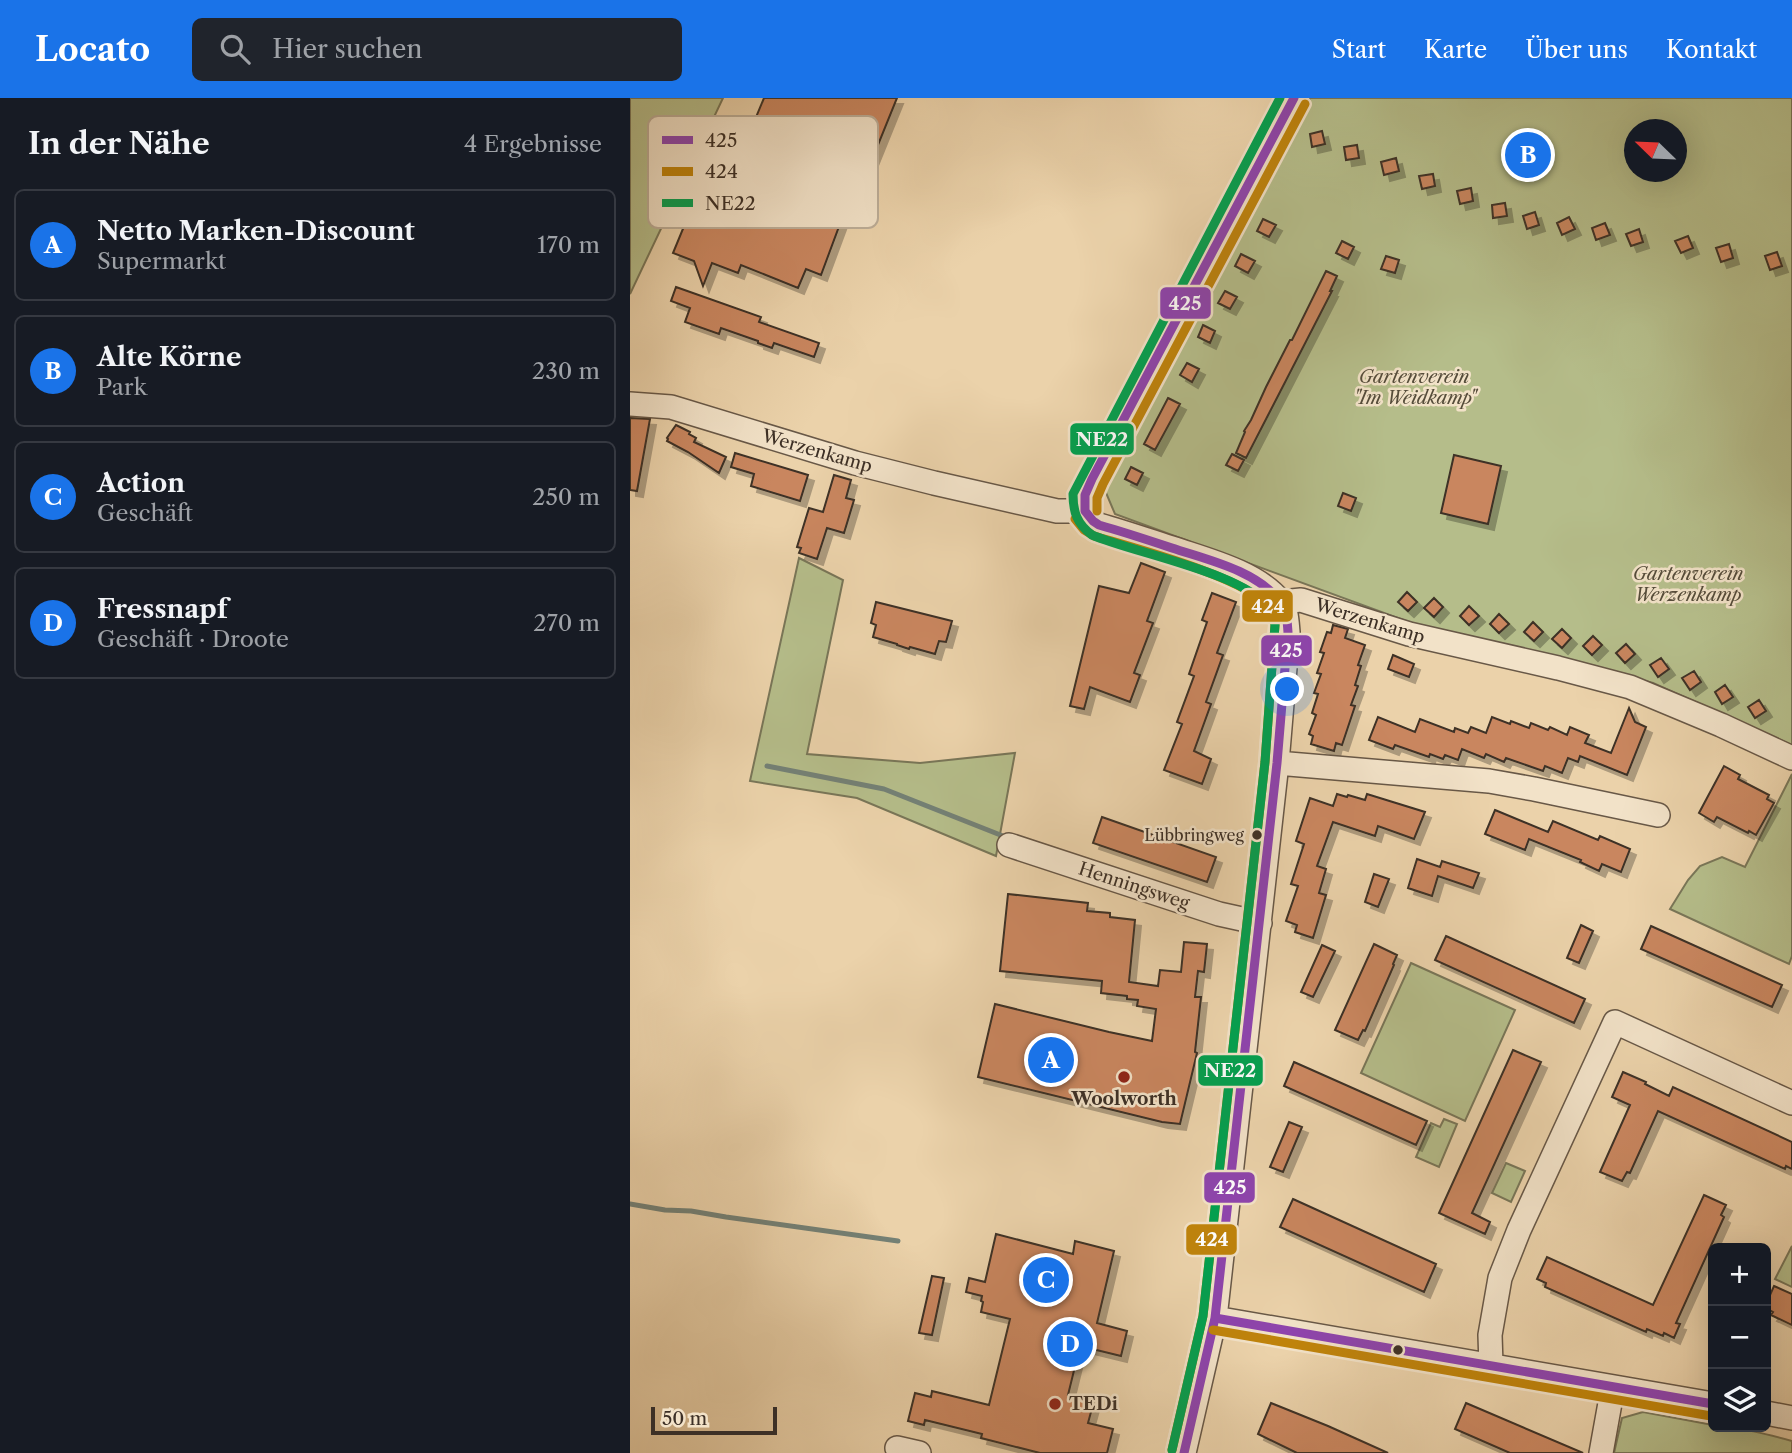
<!DOCTYPE html>
<html lang="de">
<head>
<meta charset="utf-8">
<style>
  body { margin:0; font-family:"Libre Caslon Text",serif; background:#20242c; color:#f1f3f6 }
  .controls { position:absolute; right:21px; bottom:21px; display:grid; overflow:hidden; border-radius:10px; box-shadow:0 7px 28px #0002 }
  .controls button { width:63px; height:63px; display:grid; place-items:center; padding:0; border:0; border-bottom:2px solid #363941; background:#171b24; color:#f1f3f6; font:35px sans-serif }
  .compass { position:absolute; left:994px; top:21px; width:63px; height:63px; border-radius:50%; background:#171b24; box-shadow:0 7px 28px #0002; rotate:293deg }
  .scale { position:absolute; left:21px; bottom:18px; width:126px; box-sizing:border-box; padding-left:7px; border:4px solid #3d3026; border-top:0; font-size:19px; line-height:24px; white-space:nowrap; color:#3d3026; -webkit-text-stroke:5px #f2e2c8; paint-order:stroke }
  .you { position:absolute; left:658px; top:592px; width:24px; height:24px; margin:-18px; border:5px solid #fff; border-radius:50%; background:#1a73e8; box-shadow:0 0 0 10px #1a73e833 }
  .badge { display:grid; place-items:center; width:46px; height:46px; border-radius:50%; background:#1a73e8; color:#fff; font-size:23px; font-weight:700 }
  .pin { position:absolute; translate:-50% -50%; border:4px solid #fff; box-shadow:0 2px 7px #0006 }
  .list { margin:0; padding:0; list-style:none }
  h2 { display:flex; justify-content:space-between; align-items:center; height:91px; margin:0; padding:0 28px; font-size:30px }
  h2 small { font-size:23px; font-weight:400; color:#9ea1a6 }
  .list li { display:grid; grid-template-columns:46px 1fr auto; gap:21px; align-items:center; box-sizing:border-box; height:112px; margin:0 14px 14px; padding:0 14px; border:2px solid #363941; border-radius:10px }
  .list b { display:block; font-size:26px; white-space:nowrap }
  .list p { margin:0; font-size:23px; white-space:nowrap; color:#9ea1a6 }
  .list em { font-size:23px; font-style:normal; color:#9ea1a6 }
  .icon { flex:none; width:38px; height:38px; fill:none; stroke:currentColor; stroke-width:2; stroke-linecap:round; stroke-linejoin:round }
  .map { position:relative; flex:none; width:1162px; height:1355px; overflow:hidden }
  header { display:flex; align-items:center; gap:42px; box-sizing:border-box; height:98px; padding:0 35px; background:#1a73e8; color:#fff }
  header strong { font-size:33px }
  nav { display:flex; gap:38px; margin-inline-start:auto; font-size:24px }
  .search { width:490px; height:63px; background:#20242c; display:flex; align-items:center; gap:18px; box-sizing:border-box; padding:0 24px; border-radius:10px; color:#9ea1a6; font-size:26px }
  main { display:flex }
  aside { flex:1; background:#171b24 }
  .map>svg:first-child { display:block }
  .green { fill:#b5bd8a; stroke:#797658; stroke-width:2; fill-rule:evenodd }
  .lines { fill:none; stroke-linecap:round; stroke-linejoin:round }
  .stream { stroke:#748176; stroke-width:5 }
  .building { fill:#c9865f; stroke:#3d3026; stroke-width:2; filter:url(#shadow) }
  .minor-casing { stroke:#685847; stroke-width:26 }
  .minor { stroke:#f2e2c8; stroke-width:23 }
  .bus-1-casing { stroke:#f2e2c8; stroke-width:14 }
  .bus-2-casing { stroke:#f2e2c8; stroke-width:14 }
  .bus-3-casing { stroke:#f2e2c8; stroke-width:14 }
  .bus-1 { stroke:#8e44ad; stroke-width:9 }
  .bus-2 { stroke:#bf830b; stroke-width:9 }
  .bus-3 { stroke:#03a04f; stroke-width:9 }
  .bus-dot { fill:#3d3026; stroke:#f2e2c8; stroke-width:2.5 }
  .poi-dot { fill:#8f2418; stroke:#f2e2c8; stroke-width:2.5 }
  .labels { text-anchor:middle; dominant-baseline:central; stroke-width:5; stroke-linejoin:round; paint-order:stroke }
  .bus-label { font-size:16px; fill:#3d3026; stroke:#f2e2c8; text-anchor:end }
  .park-label { font-size:18px; font-style:italic; fill:#554c3a; stroke:#f2e2c8 }
  .street-label { font-size:18px; fill:#3d3026; stroke:#f2e2c8 }
  .poi-label { font-size:18px; font-weight:bold; fill:#3d3026; stroke:#f2e2c8 }
  .key { fill:#f2e2c8; stroke:#bcad97; stroke-width:2 }
  .key-label { font-size:19px; fill:#3d3026 }
  .line-badge { stroke:#f2e2c8; stroke-width:2.5 }
  .badge-label { font-size:19px; text-anchor:middle; font-weight:bold; fill:#fff }
</style>
</head>
<body>
<header>
<strong>Locato</strong>
<div class="search"><svg class="icon" aria-label="search" viewBox="0 0 24 24"><circle cx="10" cy="10" r="6"/><path d="M15 15l6 6"/></svg>Hier suchen</div>
<nav><a>Start</a><a>Karte</a><a>Über uns</a><a>Kontakt</a></nav>
</header>
<main>
<aside>
<h2>In der Nähe<small>4 Ergebnisse</small></h2>
<ul class="list">
<li><span class="badge">A</span><div><b>Netto Marken-Discount</b><p>Supermarkt</p></div><em>170 m</em></li>
<li><span class="badge">B</span><div><b>Alte Körne</b><p>Park</p></div><em>230 m</em></li>
<li><span class="badge">C</span><div><b>Action</b><p>Geschäft</p></div><em>250 m</em></li>
<li><span class="badge">D</span><div><b>Fressnapf</b><p>Geschäft · Droote</p></div><em>270 m</em></li>
</ul>
</aside>
<div class="map">
<svg width="1162" height="1355" viewBox="0 0 1162 1355">
  <defs>
    <filter id="shadow"><feDropShadow dx="6" dy="6" stdDeviation="0" flood-color="#0004"/></filter>
  </defs>
  <rect width="100%" height="100%" fill="#ebd2aa"/>
  <filter id="stains"><feTurbulence type="fractalNoise" baseFrequency=".00286" numOctaves="4"/><feColorMatrix values="0 0 0 0 .2 0 0 0 0 .09 0 0 0 0 .02 0 0 0 .5 -.17"/></filter>
  <radialGradient id="worn" r=".72"><stop offset=".6" stop-color="#630" stop-opacity="0"/><stop offset="1" stop-color="#630" stop-opacity=".3"/></radialGradient>
  <!-- green -->
  <path class="green" d="M0,0h93l-93,196z
    M680,0h482v647l-139,-62 -108,-28 -120,-27 -310,-114 -11,-26 123,-226 78,-150 -1,-1zM1004,32h42v42h-42z
    M169,460l44,22 -36,174 113,9 95,-10 -19,103 -139,-58 -107,-17z
    M1162,676v182l-3,8 -119,-55 18,-29 12,-14 22,-9 23,10z
    M781,865l104,47 -50,111 -104,-48z
    M814,1021l13,5 -18,43 -23,-10 15,-34 9,4z
    M876,1065l19,8 -14,31 -19,-9z
    M1162,1148v41l-17,-8z
    M1013,1314l70,13v2c27,0 54,7 79,14v12h-178l8,-35z"/>
  <g class="lines">
    <!-- stream -->
    <path class="stream" d="M137,668l117,23 119,47
      M0,1106l35,6 26,1 35,6 172,24"/>
  </g>
  <!-- building -->
  <path class="building" d="M134,0h133l-34,84 -71,-30 -15,34 67,27 -23,62 -15,-6 -8,19 -57,-23 -3,8 -26,-10 -9,23 -9,-25 -21,-8 28,-68 41,16 15,-38 -14,-6 9,-21 -3,-2z
    M692,33l3,13 -13,3 -2,-13z
    M727,47l2,13 -13,2 -2,-13z
    M766,60l3,13 -15,4 -3,-13z
    M803,76l2,12 -13,3 -3,-13z
    M841,90l2,13 -13,3 -3,-13z
    M875,105l2,13 -14,2 -1,-13z
    M905,114l4,13 -12,4 -4,-13z
    M939,119l6,12 -13,6 -5,-12z
    M633,121l13,6 -7,12 -12,-6z
    M975,125l5,12 -14,5 -4,-12z
    M1009,131l4,13 -12,4 -5,-12z
    M1058,138l5,12 -12,5 -6,-12z
    M712,143l12,6 -6,12 -12,-6z
    M1099,146l4,14 -12,4 -5,-14z
    M1147,154l5,14 -12,4 -5,-14z
    M611,156l14,7 -7,12 -13,-7z
    M756,158l13,4 -4,13 -14,-4z
    M696,173l11,5 -7,15h2l-86,167 -10,-5 9,-21 -1,-1 7,-11 15,-33 24,-47h2z
    M46,189l85,30 -2,5 60,21 -5,14 -40,-14 -2,5 -14,-5v-2l-37,-13 -2,6 -34,-12 5,-14 -19,-7z
    M595,193l12,6 -7,12 -12,-6z
    M573,227l12,6 -5,12 -12,-6z
    M557,265l12,6 -7,13 -12,-7z
    M538,300l12,6 -25,46 -11,-6z
    M0,320l20,1 -13,72 -7,-1z
    M46,327l14,7 -1,2 7,4 -2,4 32,15 -7,16 -31,-21 -21,-11 1,-2 -1,-1z
    M105,355l73,22 -8,26 -49,-15 3,-12 -23,-7z
    M602,356l12,6 -6,11 -12,-6z
    M824,357l47,11 -13,58 -47,-11z
    M501,369l12,6 -6,12 -12,-6z
    M204,377l17,5 -5,18 8,2 -10,33 -17,-5 -10,31 -18,-6 2,-5 -4,-1 12,-39 14,4z
    M713,395l13,5 -5,13 -13,-5z
    M511,465l24,9 -18,49 6,2 -19,50 6,2 -10,27 -40,-15 -6,22 -14,-3 29,-120 30,7z
    M777,494l10,10 -9,9 -10,-9z
    M582,495l24,9 -19,51 6,2 -17,47 5,2 -17,47 17,8 -9,25 -38,-14 18,-46 -5,-2 17,-46 -5,-2 18,-52 -5,-2z
    M804,500l9,9 -9,10 -10,-9z
    M246,504l76,19 -6,21 -7,-1 -4,13 -25,-7 -1,2 -12,-4v-1l-24,-7 3,-12 -5,-2z
    M839,508l10,10 -10,9 -9,-9z
    M869,516l10,10 -10,9 -9,-9z
    M903,524l10,10 -9,9 -10,-9z
    M703,527l15,4 -3,9 20,7 -7,20 3,1 -6,19 3,1 -7,19 4,1 -13,39 -6,-2 -2,8 -23,-7 2,-8 -4,-2 7,-19 -4,-2 6,-19 -4,-1 7,-19 -4,-1 7,-20 -4,-1 7,-20 4,1z
    M932,531l9,9 -9,10 -10,-9z
    M963,538l9,9 -10,10 -9,-9z
    M996,546l9,10 -10,9 -9,-10z
    M763,557l21,9 -5,13 -21,-8z
    M1031,560l8,11 -11,8 -8,-12z
    M1064,573l7,11 -11,8 -8,-12z
    M1095,587l8,12 -11,7 -7,-12z
    M1129,602l7,11 -11,7 -7,-11z
    M999,610l6,14 11,5 -19,48 -47,-19 -2,6 -10,-4 -6,15 -17,-7 -2,5 -37,-13 -2,4 -18,-8 -2,4 -22,-9 -4,11 -13,-5 -2,4 -13,-5 -1,3 -34,-12 -2,4 -24,-9 9,-23 37,15 5,-13 34,13 1,-4 13,5 3,-6 15,6 6,-16 18,7 1,-3 18,7 2,-5 17,7 2,-3 17,8 3,-8 19,8 -4,8 26,10z
    M1094,668l16,9 -2,4 31,16 -2,4 7,4 -18,32 -7,-4 -1,2 -31,-16 -3,5 -15,-9z
    M707,696l10,3 1,-2 17,5 2,-6 58,18 -11,27 -36,-13 -3,10 -42,-14 -16,44 9,3 -7,24 7,2 -13,43 -18,-6 2,-7 -11,-4 12,-35 -7,-2 13,-40 -8,-3 14,-43 23,8z
    M865,712l53,22 5,-11 45,19 2,-4 30,13 -9,23 -19,-8 -3,7 -19,-9 1,-2 -52,-21 -4,11 -40,-16z
    M472,719l114,40 -9,25 -114,-39z
    M787,761l23,8 2,-6 37,12 -6,15 -35,-12 -6,20 -24,-8z
    M744,776l15,5 -11,28 -13,-5z
    M378,796l80,9 -1,8 23,2v4l25,3 -6,62 29,4 2,-16 21,2 3,-30 23,2 -3,28 -6,-1 -3,26h6l-6,55 2,1 -17,71 -18,-2 -184,-45 17,-73 114,28 43,9 4,-32 -19,-3 1,-6 -11,-1v-3l-26,-3 1,-12 -102,-10z
    M951,827l12,6 -14,32 -12,-5z
    M1021,828l131,59 -10,22 -131,-58z
    M816,838l139,63 -11,24 -139,-63z
    M744,846l23,11 -4,9 1,1 -29,66 -2,-1 -5,10 -23,-10z
    M692,847l13,6 -22,46 -12,-5z
    M883,952l28,12 -69,151 18,9 -5,12 -46,-21z
    M664,964l133,59 -11,24 -132,-59z
    M993,974l23,10 -1,2 24,12 4,-9 119,55v27l-6,-3 -1,3 -127,-58 -28,62 -3,-1 -5,9 -22,-9 30,-67 -18,-8z
    M659,1024l13,5 -19,45 -13,-5z
    M1074,1097l22,10 -5,10 3,2 -48,106 4,1 -6,14 -10,-5 -1,3 -16,-7 -1,3 -101,-45 1,-4 -9,-4 10,-22 106,48z
    M663,1101l143,65 -12,28 -144,-65z
    M366,1136l77,20 2,-13 39,10 -17,72 30,8 -6,25 -41,-10 -12,49 26,6 -6,22 25,6 -6,24h-67l-59,-15 1,-4 -57,-14 -1,5 -16,-4 7,-28 16,4 1,-6 57,14 21,-86 -29,-7 2,-10 -2,-1 1,-5 -16,-4 3,-14 16,4z
    M302,1178l12,2 -12,57 -13,-2z
    M1144,1188l18,8v31l-21,-10 2,-3 -7,-4v-4z
    M641,1305l57,23 60,27h-91l-39,-19z
    M836,1305l117,50h-73l-55,-24z"/>
  <g class="lines">
    <defs>
      <path id="minor" d="M0,306l41,3 184,56 79,20 123,28h28
        M455,413l8,10 6,4c25,7 51,16 76,24 33,11 83,24 105,52 7,8 7,21 8,31l-11,131 -62,555 -31,135
        M455,413v-16l7,-16 202,-381
        M651,504l20,-2 108,34 149,34 72,19 91,38 71,33
        M647,665l212,18 45,8 124,26
        M379,747l210,69 41,9
        M585,1220l498,86
        M861,1267l-1,-30 10,-57 19,-48 96,-208 177,81
        M1136,1315l26,5
        M267,1350l22,5
        M971,1355l9,-50 1,-16"/>
    </defs>
    <!-- minor casing -->
    <use href="#minor" class="minor-casing"/>
    <!-- minor -->
    <use href="#minor" class="minor"/>
    <defs>
      <path id="bus-1" d="M455,413l8,10 6,4c25,7 49,15 73,23 36,12 83,22 108,53 7,8 7,20 8,31l-11,131 -62,555 -31,135
        M455,413v-16l7,-16 202,-381
        M585,1220l498,86"/>
      <path id="bus-2" d="M467,413v-13l6,-14 202,-380
        M445,421l9,11 10,6c40,12 155,42 177,73 3,5 3,11 4,16l-10,137 -62,554 -31,134
        M583,1232l498,86"/>
      <path id="bus-3" d="M542,1352l31,-134 62,-554 10,-137c-1,-5 -1,-11 -4,-15 -25,-37 -137,-57 -179,-75 -15,-11 -19,-23 -19,-41l207,-396"/>
    </defs>
    <!-- bus-1 casing -->
    <use href="#bus-1" class="bus-1-casing"/>
    <!-- bus-2 casing -->
    <use href="#bus-2" class="bus-2-casing"/>
    <!-- bus-3 casing -->
    <use href="#bus-3" class="bus-3-casing"/>
    <!-- bus-1 -->
    <use href="#bus-1" class="bus-1"/>
    <!-- bus-2 -->
    <use href="#bus-2" class="bus-2"/>
    <!-- bus-3 -->
    <use href="#bus-3" class="bus-3"/>
  </g>
  <!-- markers -->
  <g class="bus-dot">
    <circle cx="627" cy="737" r="6"/>
    <circle cx="768" cy="1252" r="6"/>
  </g>
  <g class="poi-dot">
    <circle cx="494" cy="979" r="7"/>
    <circle cx="425" cy="1306" r="7"/>
  </g>
  <g class="labels">
    <!-- bus labels -->
    <g class="bus-label">
      <text x="614" y="737">Lübbringweg</text>
    </g>
    <!-- park labels -->
    <g class="park-label">
      <text x="784" y="279">Gartenverein<tspan x="784" dy="21">"Im Weidkamp"</tspan></text>
      <text x="1058" y="476">Gartenverein<tspan x="1058" dy="21">Werzenkamp</tspan></text>
    </g>
    <!-- street labels -->
    <g class="street-label">
      <text transform="translate(187 353) rotate(16)">Werzenkamp</text>
      <text transform="translate(740 523) rotate(17)">Werzenkamp</text>
      <text transform="translate(504 788) rotate(18)">Henningsweg</text>
    </g>
    <!-- poi labels -->
    <g class="poi-label">
      <text x="494" y="1001">Woolworth</text>
      <text x="439" y="1306" text-anchor="start">TEDi</text>
    </g>
  </g>
  <!-- legend -->
  <rect x="18" y="18" width="230" height="112" rx="10" class="key"/>
  <rect x="32" y="38" width="31" height="8" fill="#8e44ad"/>
  <rect x="32" y="69" width="31" height="9" fill="#bf830b"/>
  <rect x="32" y="101" width="31" height="8" fill="#03a04f"/>
  <g class="key-label">
    <text x="75" y="49">425</text>
    <text x="75" y="80">424</text>
    <text x="75" y="112">NE22</text>
  </g>
  <g class="line-badge">
    <rect x="529" y="188" width="53" height="34" rx="7" fill="#8e44ad"/>
    <rect x="439" y="324" width="66" height="34" rx="7" fill="#03a04f"/>
    <rect x="611" y="491" width="53" height="34" rx="7" fill="#bf830b"/>
    <rect x="630" y="536" width="53" height="33" rx="7" fill="#8e44ad"/>
    <rect x="567" y="956" width="67" height="33" rx="7" fill="#03a04f"/>
    <rect x="573" y="1073" width="53" height="33" rx="7" fill="#8e44ad"/>
    <rect x="555" y="1125" width="53" height="33" rx="7" fill="#bf830b"/>
  </g>
  <g class="badge-label">
    <text x="555" y="212">425</text>
    <text x="472" y="348">NE22</text>
    <text x="638" y="515">424</text>
    <text x="656" y="559">425</text>
    <text x="600" y="979">NE22</text>
    <text x="600" y="1096">425</text>
    <text x="582" y="1148">424</text>
  </g>
  <rect width="100%" height="100%" filter="url(#stains)"/>
  <rect width="100%" height="100%" fill="url(#worn)"/>
</svg>
<div class="controls">
<button>+</button>
<button>−</button>
<button><svg class="icon" aria-label="layers" viewBox="0 0 24 24"><path d="M12 4l9 5-9 5-9-5zM3 14l9 5 9-5"/></svg></button>
</div>
<svg class="compass" viewBox="-18 -18 36 36"><path d="M0-13l5 13h-10z" fill="#e53935"/><path d="M0 13l5-13h-10z" fill="#9ea1a6"/></svg>
<div class="scale">50 m</div>
<div class="you"></div>
<div class="pin badge" style="left:421px;top:962px">A</div>
<div class="pin badge" style="left:898px;top:57px">B</div>
<div class="pin badge" style="left:416px;top:1182px">C</div>
<div class="pin badge" style="left:440px;top:1246px">D</div>
</div>
</main>
</body>
</html>
